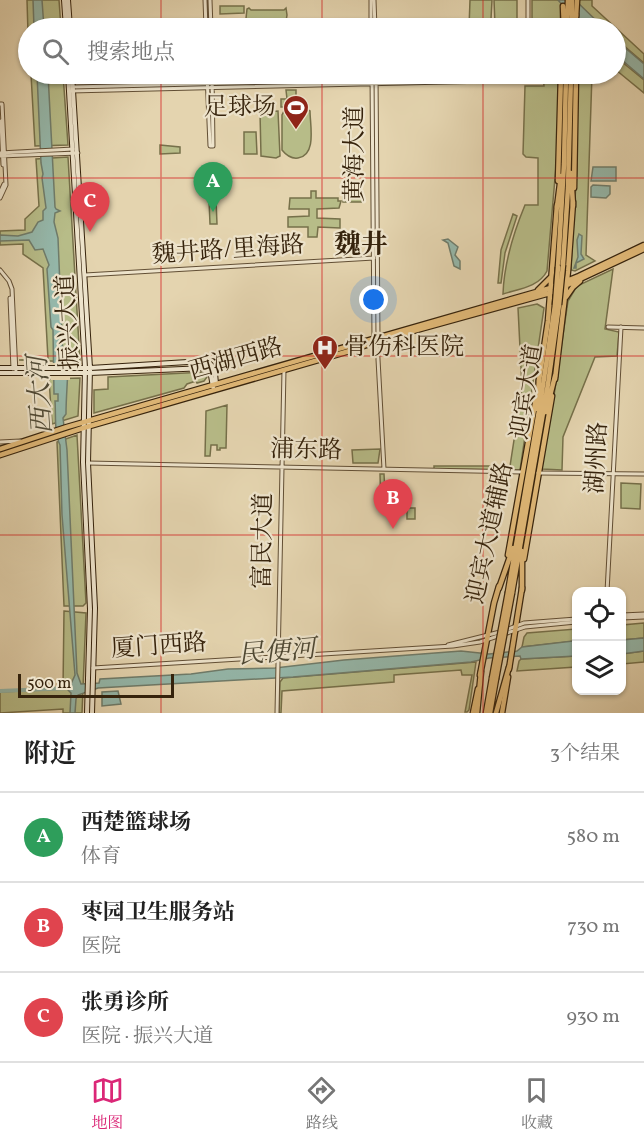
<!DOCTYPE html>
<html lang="zh">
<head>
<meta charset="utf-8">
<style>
  body { margin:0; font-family:Vollkorn,"Noto Serif SC",serif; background:#f6f6f6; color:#222 }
  .controls { position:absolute; right:18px; bottom:18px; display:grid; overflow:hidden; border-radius:12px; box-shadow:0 2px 4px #0004 }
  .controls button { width:54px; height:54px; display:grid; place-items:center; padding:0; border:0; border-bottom:2px solid #e0e0e0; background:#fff; color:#222; font:30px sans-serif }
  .scale { position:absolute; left:18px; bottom:15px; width:156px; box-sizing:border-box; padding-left:6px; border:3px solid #36230c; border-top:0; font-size:16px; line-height:21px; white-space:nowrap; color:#36230c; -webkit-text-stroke:4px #ede3cb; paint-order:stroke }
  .you { position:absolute; left:374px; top:300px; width:21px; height:21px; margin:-15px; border:4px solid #fff; border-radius:50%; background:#1a73e8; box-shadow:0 0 0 9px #1a73e833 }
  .badge { display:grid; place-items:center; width:39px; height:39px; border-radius:50%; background:#db2777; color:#fff; font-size:20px; font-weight:700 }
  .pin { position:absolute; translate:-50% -50px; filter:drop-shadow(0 2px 3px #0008) }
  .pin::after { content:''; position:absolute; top:32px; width:21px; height:18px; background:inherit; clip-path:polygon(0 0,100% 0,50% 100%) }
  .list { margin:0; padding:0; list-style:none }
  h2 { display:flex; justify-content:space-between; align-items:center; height:78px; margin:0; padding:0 24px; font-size:26px }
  h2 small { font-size:20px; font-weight:400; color:#767676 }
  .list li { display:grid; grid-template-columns:39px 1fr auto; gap:18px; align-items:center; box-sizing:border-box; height:90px; padding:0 24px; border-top:2px solid #e0e0e0 }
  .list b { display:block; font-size:22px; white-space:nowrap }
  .list p { margin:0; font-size:20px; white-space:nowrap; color:#767676 }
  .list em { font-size:20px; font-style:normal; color:#767676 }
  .icon { flex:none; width:33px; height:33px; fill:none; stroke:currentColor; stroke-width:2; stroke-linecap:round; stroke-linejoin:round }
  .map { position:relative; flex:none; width:644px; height:713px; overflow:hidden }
  .search { position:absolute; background:#fff; box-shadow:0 2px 4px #0004; left:18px; right:18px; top:18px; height:66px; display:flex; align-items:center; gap:15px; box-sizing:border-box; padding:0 21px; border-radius:33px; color:#767676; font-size:22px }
  .sheet { height:348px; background:#fff }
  nav { display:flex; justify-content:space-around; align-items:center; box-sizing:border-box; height:84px; border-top:2px solid #e0e0e0; background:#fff; font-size:16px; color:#767676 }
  nav a { display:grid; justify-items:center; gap:3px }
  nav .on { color:#db2777 }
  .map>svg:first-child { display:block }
  .green { fill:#b7bc88; stroke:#76704a; stroke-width:1.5 }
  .water { fill:#95b8ab; stroke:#6f7c6b; stroke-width:1.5 }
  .pier { fill:#e4d4af }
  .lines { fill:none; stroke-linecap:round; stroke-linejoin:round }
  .river { stroke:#95b8ab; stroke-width:4 }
  .tertiary-casing { stroke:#624f35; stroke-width:5 }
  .secondary-casing { stroke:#36230c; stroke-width:6 }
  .primary-casing { stroke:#36230c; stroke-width:7 }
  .trunk-casing { stroke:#36230c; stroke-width:7 }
  .tertiary { stroke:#ede3cb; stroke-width:3 }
  .secondary { stroke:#ede3cb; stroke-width:4 }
  .primary { stroke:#e2ba78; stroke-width:4.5 }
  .trunk { stroke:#e2ba78; stroke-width:4.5 }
  .trunk-bridge-casing { stroke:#36230c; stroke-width:7; stroke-linecap:butt }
  .trunk-bridge { stroke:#e2ba78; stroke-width:4.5 }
  .grid { fill:none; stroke:#d62828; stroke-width:1.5; stroke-opacity:0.55 }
  .labels { text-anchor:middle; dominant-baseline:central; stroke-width:4.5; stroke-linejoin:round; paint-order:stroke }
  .poi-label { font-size:24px; fill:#36230c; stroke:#ede3cb; text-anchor:end }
  .street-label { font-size:24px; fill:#36230c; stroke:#ede3cb }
  .water-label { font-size:26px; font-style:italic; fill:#4e4834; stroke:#ede3cb }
  .quarter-label { font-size:27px; font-weight:bold; fill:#36230c; stroke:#ede3cb }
</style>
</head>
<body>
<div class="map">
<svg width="644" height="713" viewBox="0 0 644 713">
  <rect width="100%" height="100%" fill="#e4d4af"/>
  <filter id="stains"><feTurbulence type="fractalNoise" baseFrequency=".00333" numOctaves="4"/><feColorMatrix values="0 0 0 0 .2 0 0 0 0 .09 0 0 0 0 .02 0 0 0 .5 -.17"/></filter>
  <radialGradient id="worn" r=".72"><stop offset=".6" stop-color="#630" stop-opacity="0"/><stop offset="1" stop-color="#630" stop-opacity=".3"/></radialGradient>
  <!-- green -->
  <path class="green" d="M27,0h32l2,28h-33v5z
    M470,0h22l-1,19h-13v9h-9z
    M494,0h23v28h2h-21v-3h-3z
    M532,0h29l-1,28h-28z
    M576,0h16v6l52,48v9l-28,-24v-11h-12l-28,-25z
    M220,6h24v7l-24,1z
    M249,8l2,2h33l2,-2 1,7 -2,13 -4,-1 -36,1 2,-19z
    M616,57l28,23v13l-28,-23z
    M31,74h32l5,71 -33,1z
    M543,74h16l-1,69 -11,128c-8,16 -28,18 -44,23 1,-31 10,-60 22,-89h13v-47l-12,-1 -3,-3 2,-68h19z
    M575,74h17l-6,181 9,6 -20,10 -4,-1v-4l6,-100 -3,-45z
    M286,90h10v8l-3,1v5h-7v3h-5v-8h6z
    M292,105h8l10,6c0,14 7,44 -12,47 -7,1 -12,-3 -16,-8v-35l2,-4z
    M278,111l2,45 -4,2 -15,-2 -1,-44z
    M244,132h12l1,22h-13z
    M160,145l20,2v6l-20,1z
    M68,157l12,205 -61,-2 29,-1 -5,-91 -20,-14v-10l-23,1v-14l25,-1v-11l14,-13 -3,-47z
    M311,191h5v7h22v3h3l-2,7 -22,1v9l23,1v9l-22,-1 -1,10h-9v-10h-20v-10l21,-1v-7h-20l1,-11h21z
    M362,192v10h-19v-9z
    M209,200h7l1,24h-7z
    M513,214l4,2 -12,37 -4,30h-3l3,-33z
    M613,269l-8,60 14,3 -2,24 -22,1 -32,80 -1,33 -20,-1 -2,-3 12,-57 16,-108 9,-15z
    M537,304l7,4 -24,162 -86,-1v-3h76l12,-78 -4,-80z
    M205,372l2,5 -3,4 -7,2 -1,-2 -9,3 -3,4 -90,25v-23l14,-1v-12z
    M80,378l-2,38 -26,8 -3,-45z
    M227,405l-1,43h-6v2h-3v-5h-6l-1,11h-5l1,-45z
    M77,435l9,168 -3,3h-19l-7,-164z
    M380,449l-2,14h-25l-1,-13z
    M380,474h4l2,37 -5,-2z
    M621,483l20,1 -1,25 -19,-1z
    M398,503l9,1 1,4h7v11h-8v-8h-9z
    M64,611l22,2 -4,100h-19v-4l-63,4v-21l63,-3z
    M644,623v15l-22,2v-15z
    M576,629v12l-54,6 2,-10 3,-4z
    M644,651v11l-22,2v-10z
    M576,656v11l-59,4 2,-10 2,-2z
    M476,662l-7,48 -2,2h-2l7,-37h-10l-1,-5 -67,5v7l-112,9 -1,22h-2l1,-31 3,-4z"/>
  <!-- water -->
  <path class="water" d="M33,0h9l2,28h-10z
    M558,0h17l29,28h-21z
    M616,40l28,24v15l-28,-24z
    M37,74h11l7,133 1,2 4,2 -5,2 -1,9 4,16 5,121 5,2c0,18 -2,35 -2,53l-3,4 4,32 10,223 4,11 18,-1 1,-4 91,-5 37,-5 47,-1 69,-8 117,-9 28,3 28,-3 5,-4 51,-6h3v15l-55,3 -1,-3 -31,2 -18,4 -178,15 -195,11 -20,7 -2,4 -1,14h-5l1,-20 -5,-5 4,-2 5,-11 -13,-160 -2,-70c-6,-12 -4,-30 -5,-44h3v-7h-4l-1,-64 -2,-3 -4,-58 2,-4 -6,-16 -8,1 -6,-10 -29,1v-6l18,1 14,-4 6,-10 5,-2v-9l3,-3 -4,-30 1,-4 -2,-11z
    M593,167h23v14h-25z
    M593,185l17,1v8l-4,4 -15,-1v-10z
    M579,234l3,2 -1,18 3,5 -8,4v5h-2l4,-11 -1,-17z
    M448,239l10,8 -3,8 5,6v8l-6,-3 -6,-23 -5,-3z
    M644,638v13l-22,3v-14z
    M118,691l3,13 -19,2v-14z"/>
  <!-- pier -->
  <path class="pier" d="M51,363h19v17h-19z"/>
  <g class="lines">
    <!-- river -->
    <path class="river" d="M0,691l71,-3"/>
    <defs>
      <path id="tertiary" d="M205,0l1,28
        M210,0l1,28
        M371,0v28
        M374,0l1,28
        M528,28v-28
        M207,74l3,72h3l-1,-72
        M372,74l2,265
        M376,74l2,265
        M73,87l454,-11
        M71,91l456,-11v-6
        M1,121l2,44
        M0,153l73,-4
        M0,156l78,-3
        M0,193l4,-9
        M0,198l6,-13 -4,-81h-2
        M0,270l9,11 3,8 4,84
        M85,275l289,-17
        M10,298l3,71
        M608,327l36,1
        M377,341l7,128
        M0,442l20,-1
        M88,463l435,9
        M538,473l106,1
        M607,592l14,-265
        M622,615l22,-1
        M622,618l22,-1
        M506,630l18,-7 52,-4
        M448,645l52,-13
        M93,668l360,-22 27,-4 45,-15 51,-5
        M277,713l7,-343"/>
      <path id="secondary" d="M64,0l2,28
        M68,0l2,28
        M68,74l17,294 -2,94 7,147 -3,104
        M72,74l18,294 -2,95 7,145 -3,105
        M0,368h90l114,-7c12,3 11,13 12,23
        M0,373h90l116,-5 4,2 3,17"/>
      <path id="primary" d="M576,17l1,-17
        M558,181l3,-107
        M574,188l2,-114
        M538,290l13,-13
        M566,297l7,-10 7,-6
        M555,379l13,-108 5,-69
        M539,381l9,-60 9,-116
        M0,449l67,-22 480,-138 32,-13 65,-31
        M0,455l83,-27 270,-78 24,-9 173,-48 94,-44
        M508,555l28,-157
        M524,559l28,-163
        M509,669l13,-81
        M480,675l14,-72 5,-17
        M473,713l5,-24
        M502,713l6,-36"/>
      <path id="trunk" d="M563,6l1,22
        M567,28l1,-28
        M572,28v-28
        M575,28l1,-13
        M571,173l2,33
        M557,207l4,-31
        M563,265l5,-77 3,-114
        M558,267l6,-103 2,-90
        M537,409l2,-30
        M546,412l9,-36
        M522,551v39
        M499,588l14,-40
        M508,592l32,-187 15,-100
        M512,593l36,-209 11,-79
        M477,713l4,-41
        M486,713l6,-35
        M490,713l6,-34
        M496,713l13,-46"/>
    </defs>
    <!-- tertiary casing -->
    <use href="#tertiary" class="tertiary-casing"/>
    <!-- secondary casing -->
    <use href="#secondary" class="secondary-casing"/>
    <!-- primary casing -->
    <use href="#primary" class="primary-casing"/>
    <!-- trunk casing -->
    <use href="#trunk" class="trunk-casing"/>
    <!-- tertiary -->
    <use href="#tertiary" class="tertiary"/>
    <!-- secondary -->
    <use href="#secondary" class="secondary"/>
    <!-- primary -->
    <use href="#primary" class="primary"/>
    <!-- trunk -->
    <use href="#trunk" class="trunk"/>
    <defs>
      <path id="trunk-bridge" d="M555,305l3,-38
        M559,305l4,-40
        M492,678l16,-86
        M496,679l16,-86"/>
    </defs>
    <!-- trunk-bridge casing -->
    <use href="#trunk-bridge" class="trunk-bridge-casing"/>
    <!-- trunk-bridge -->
    <use href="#trunk-bridge" class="trunk-bridge"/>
  </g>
  <!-- grid -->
  <path class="grid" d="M161,0v28M322,0v28M483,0v28M161,74v639M322,74v639M483,74v639M0,178h644M0,356h644M0,535h644"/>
  <!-- icons -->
  <defs>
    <symbol id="stadium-pin" viewBox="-11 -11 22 30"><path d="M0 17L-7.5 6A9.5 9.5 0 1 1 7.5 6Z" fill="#8f2418" stroke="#ede3cb"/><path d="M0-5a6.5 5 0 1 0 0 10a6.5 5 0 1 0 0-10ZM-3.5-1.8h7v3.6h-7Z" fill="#fff"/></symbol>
    <symbol id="hospital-pin" viewBox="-11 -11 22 30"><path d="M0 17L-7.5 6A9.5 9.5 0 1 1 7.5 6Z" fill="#8f2418" stroke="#ede3cb"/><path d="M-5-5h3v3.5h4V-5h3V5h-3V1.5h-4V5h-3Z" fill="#fff"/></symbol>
  </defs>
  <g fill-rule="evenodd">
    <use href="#stadium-pin" x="281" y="93" width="30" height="40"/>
    <use href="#hospital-pin" x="310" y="333" width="30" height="40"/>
  </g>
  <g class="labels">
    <!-- poi labels -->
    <g class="poi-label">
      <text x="276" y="108">足球场</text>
      <text x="344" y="348" text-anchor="start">骨伤科医院</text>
    </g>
    <!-- street labels -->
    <g class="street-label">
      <text transform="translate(356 154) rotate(-90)">黄海大道</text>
      <text transform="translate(228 251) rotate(-4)">魏井路/里海路</text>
      <text transform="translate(69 322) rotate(-93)">振兴大道</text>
      <text transform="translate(236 360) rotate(-16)">西湖西路</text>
      <text transform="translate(528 392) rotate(-81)">迎宾大道</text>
      <text transform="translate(306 451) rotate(1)">浦东路</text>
      <text transform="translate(598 458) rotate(-87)">湖州路</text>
      <text transform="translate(491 533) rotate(-78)">迎宾大道辅路</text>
      <text transform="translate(264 541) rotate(-89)">富民大道</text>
      <text transform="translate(159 647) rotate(-4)">厦门西路</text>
    </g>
    <!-- water labels -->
    <g class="water-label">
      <text transform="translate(41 395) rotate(-94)">西大河</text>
      <text transform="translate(277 653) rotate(-5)">民便河</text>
    </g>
    <!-- quarter labels -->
    <g class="quarter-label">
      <text x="361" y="246">魏井</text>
    </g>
  </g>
  <rect width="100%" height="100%" filter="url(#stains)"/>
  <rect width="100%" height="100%" fill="url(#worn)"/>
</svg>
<div class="controls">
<button><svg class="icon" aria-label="locate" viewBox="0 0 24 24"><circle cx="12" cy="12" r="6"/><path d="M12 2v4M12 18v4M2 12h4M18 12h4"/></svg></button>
<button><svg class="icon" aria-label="layers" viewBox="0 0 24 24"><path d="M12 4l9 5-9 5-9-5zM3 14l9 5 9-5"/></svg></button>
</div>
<div class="scale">500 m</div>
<div class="you"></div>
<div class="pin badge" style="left:213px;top:212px;background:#2e9e5b">A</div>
<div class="pin badge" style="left:393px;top:529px;background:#e0444e">B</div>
<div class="pin badge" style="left:90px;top:232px;background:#e0444e">C</div>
<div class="search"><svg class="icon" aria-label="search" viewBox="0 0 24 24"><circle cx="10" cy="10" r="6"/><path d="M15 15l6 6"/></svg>搜索地点</div>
</div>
<section class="sheet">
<h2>附近<small>3个结果</small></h2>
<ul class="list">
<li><span class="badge" style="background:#2e9e5b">A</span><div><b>西楚篮球场</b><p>体育</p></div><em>580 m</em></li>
<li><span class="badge" style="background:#e0444e">B</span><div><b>枣园卫生服务站</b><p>医院</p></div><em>730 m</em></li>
<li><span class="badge" style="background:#e0444e">C</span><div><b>张勇诊所</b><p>医院 · 振兴大道</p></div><em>930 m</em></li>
</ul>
</section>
<nav>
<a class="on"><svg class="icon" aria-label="map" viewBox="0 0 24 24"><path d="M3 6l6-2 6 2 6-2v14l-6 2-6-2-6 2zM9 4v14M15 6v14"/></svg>地图</a>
<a><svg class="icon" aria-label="directions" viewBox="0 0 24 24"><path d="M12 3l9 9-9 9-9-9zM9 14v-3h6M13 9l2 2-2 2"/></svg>路线</a>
<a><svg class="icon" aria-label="saved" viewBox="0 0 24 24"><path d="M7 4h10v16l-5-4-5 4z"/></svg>收藏</a>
</nav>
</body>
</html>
